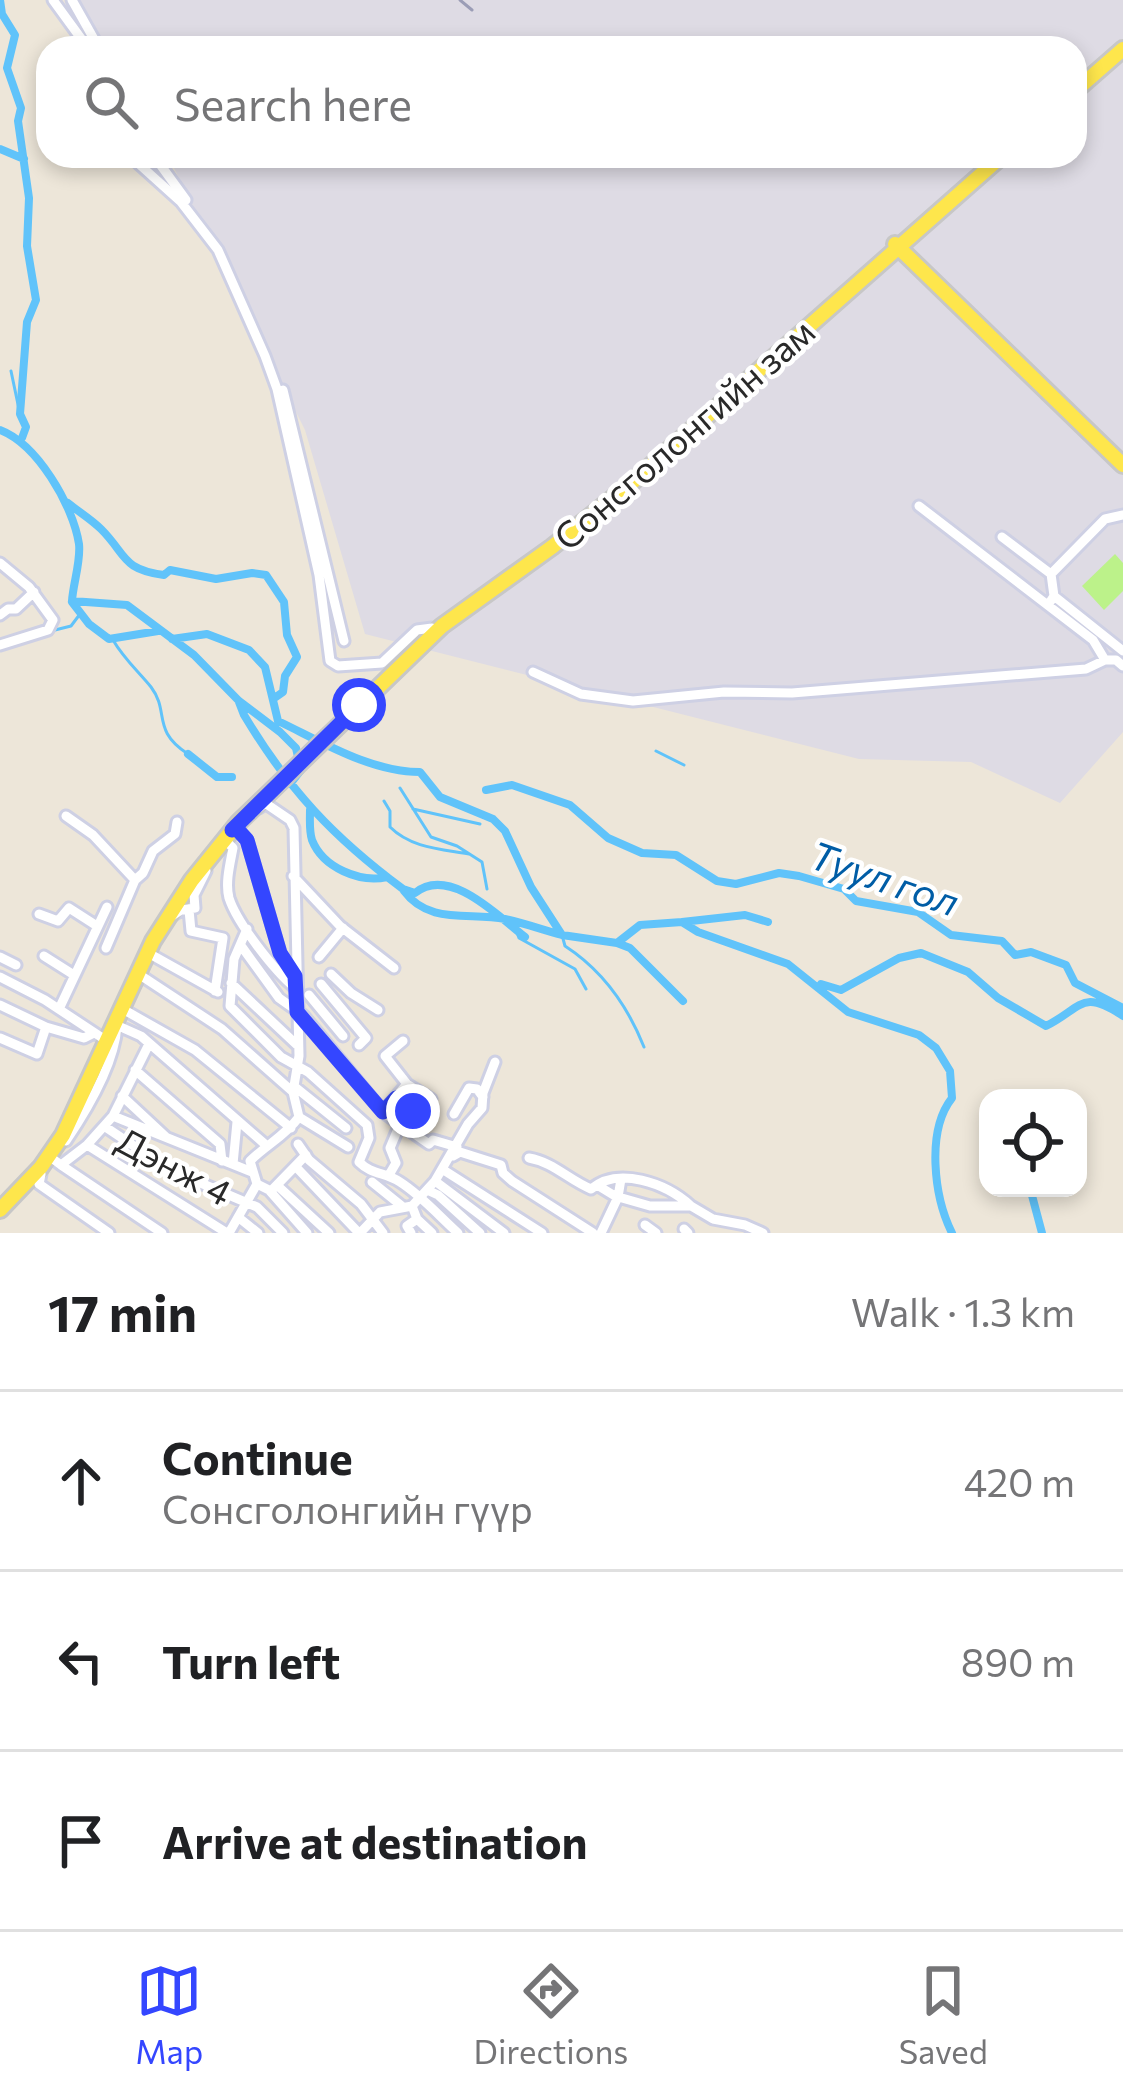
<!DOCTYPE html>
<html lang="en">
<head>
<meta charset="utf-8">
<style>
  body { margin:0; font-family:Commissioner,sans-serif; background:#f6f6f6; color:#202124 }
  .controls { position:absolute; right:36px; bottom:36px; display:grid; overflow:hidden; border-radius:24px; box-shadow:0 6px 18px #0003 }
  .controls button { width:108px; height:108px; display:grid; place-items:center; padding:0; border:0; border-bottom:3px solid #e0e0e0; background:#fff; color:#202124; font:60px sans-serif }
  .stop { position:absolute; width:36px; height:36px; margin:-27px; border:9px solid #3446ff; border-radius:50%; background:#fff }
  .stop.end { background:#3446ff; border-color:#fff; box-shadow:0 3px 12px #0008 }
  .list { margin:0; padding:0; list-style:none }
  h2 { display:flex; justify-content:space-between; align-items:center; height:156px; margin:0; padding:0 48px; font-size:51px }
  h2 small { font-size:39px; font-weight:400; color:#757577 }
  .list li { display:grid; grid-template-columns:78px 1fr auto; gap:36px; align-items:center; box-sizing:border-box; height:180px; padding:0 48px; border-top:3px solid #e0e0e0 }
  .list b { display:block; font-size:45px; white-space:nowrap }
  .list p { margin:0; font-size:39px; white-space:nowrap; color:#757577 }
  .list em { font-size:39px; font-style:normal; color:#757577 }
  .icon { flex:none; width:66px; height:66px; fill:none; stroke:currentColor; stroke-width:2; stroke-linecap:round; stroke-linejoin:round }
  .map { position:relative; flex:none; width:1123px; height:1233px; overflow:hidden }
  .search { position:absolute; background:#fff; box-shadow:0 6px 18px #0003; left:36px; right:36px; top:36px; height:132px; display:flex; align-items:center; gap:30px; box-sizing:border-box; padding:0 42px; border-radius:36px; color:#757577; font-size:45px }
  .sheet { height:696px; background:#fff }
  nav { display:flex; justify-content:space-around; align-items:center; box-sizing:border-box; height:168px; border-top:3px solid #e0e0e0; background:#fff; font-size:33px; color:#757577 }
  nav a { display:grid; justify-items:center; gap:6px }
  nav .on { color:#3446ff }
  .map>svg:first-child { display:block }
  .industrial { fill:#dedbe4 }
  .pitch { fill:#bcf28a }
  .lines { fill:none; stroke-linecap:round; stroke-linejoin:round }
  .stream { stroke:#60c3fa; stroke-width:3 }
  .river { stroke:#60c3fa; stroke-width:8 }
  .minor-casing { stroke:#ced0e4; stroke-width:15 }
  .major-casing { stroke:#c7c7c7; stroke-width:20 }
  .minor { stroke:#fff; stroke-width:9 }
  .major { stroke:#fee64c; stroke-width:14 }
  .rail { stroke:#9b9db6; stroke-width:3 }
  .route { stroke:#3446ff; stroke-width:15 }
  .labels { text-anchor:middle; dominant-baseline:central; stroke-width:9; stroke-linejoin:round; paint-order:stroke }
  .street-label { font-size:36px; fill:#292929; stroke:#fff }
  .water-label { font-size:39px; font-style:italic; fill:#005da6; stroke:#fff }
</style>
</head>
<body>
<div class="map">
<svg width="1123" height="1233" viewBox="0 0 1123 1233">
  <rect width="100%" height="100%" fill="#ede6d9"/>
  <!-- industrial -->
  <path class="industrial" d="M80,0h1043v732l-63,71 -89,-41 -112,-3 -494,-125 -60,-204 -137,-274h907v-108h-968z"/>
  <!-- pitch -->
  <path class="pitch" d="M1115,554l8,9v28l-19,19 -22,-24z"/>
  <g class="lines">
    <!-- stream -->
    <path class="stream" d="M11,371l9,43
      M51,631l20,-5 9,-12
      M113,640c11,19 25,31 38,47 19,25 0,43 37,67
      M656,751l28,14
      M400,788l31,49 26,9 25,16 5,27
      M384,801l6,10v16c21,21 51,22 79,27
      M413,809l67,15
      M516,930l3,8 56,31 11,20
      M562,935l3,11c37,24 63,61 79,101"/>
    <!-- river -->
    <path class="river" d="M0,0l2,14 13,21 -8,33 14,40 -3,13 11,77 -2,48 9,54 -9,22 -7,92 6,13 -4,11
      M0,149l24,10
      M0,430c37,14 73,75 79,114 2,17 -6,40 -7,57l55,4 67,50 45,46 41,31 16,16 5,22 -11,14
      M68,503c11,9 23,16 33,26 26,26 20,40 63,46l6,-5 46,9 36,-6 14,2 18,27 3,33 10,22 -12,19 -2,16 -10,7
      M72,602l17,22 20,15 49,-8
      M172,639l35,-5 42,16 16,17 13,54c44,21 93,51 142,51l20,25 53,22 12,12 26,56 31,48 55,8 23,-18 42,-3 16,10 90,32 60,48 71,23 17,13 14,23 2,27c-26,33 -18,99 0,135
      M239,702l5,13c45,75 89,122 159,174l12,4c34,-28 83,23 110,44
      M188,754l29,23h15
      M486,790l26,-5 58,20 38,33 34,15 34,2 41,26 19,3 43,-11 20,3 45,13 12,12 62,11 33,23 51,6 13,14 16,-3 35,13 9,18 48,25
      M310,810c0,10 -1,21 2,30 11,28 48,43 75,37
      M404,891c25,34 65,21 101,28 19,4 38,11 57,16
      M682,922l63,-7 23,7
      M617,943l13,5 53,53
      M821,984l20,6 58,-32 22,-5 47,19 30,26 48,28c36,-18 35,-38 77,-10
      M1030,1188l12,45"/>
    <defs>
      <path id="minor" d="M53,0l35,48
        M72,0l27,48
        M130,156l51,46 37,48 47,106 12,33 42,186 11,86 8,5 44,-3 35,-33 15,-2
        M154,156l32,44
        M283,390l61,251
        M919,506l174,134 12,20h11l7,6
        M1002,537l49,37
        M0,563l29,24 24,33 -5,10 -48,15
        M1054,596l69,55
        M1048,605l6,-9 -3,-22 54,-55 18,-4
        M0,615l8,-6h8l18,-17
        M533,672l48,22 52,7 91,-9 68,1 294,-24 19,-9
        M66,816l27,19 42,45
        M237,829l10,11 36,123 12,13
        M224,839l9,9c-3,16 -8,35 -4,50 8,25 45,72 65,89
        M293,876l47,50 54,42
        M189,910l2,21 32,7 -8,53
        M39,914l19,7 11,-13 28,18
        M172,916l9,-6 14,-2 -1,-13 12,-24
        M247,929l-13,30 -4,47 51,51 27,15 59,53 2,13 -10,24c13,13 26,10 41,20 22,14 39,34 58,51
        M242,947l37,51 24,17 80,97 17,12 -10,24 6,15 -7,12
        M106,948l29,-68 8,-7 10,-22 22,-17 2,-12
        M150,954l68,38
        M44,956l30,19
        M0,957l16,8
        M319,957l24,-29
        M331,974l20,19 27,17
        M140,975l82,54 71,63
        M0,977l45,23 59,39
        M231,983l66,62
        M321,984l45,54 -7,7
        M309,995l34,41
        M0,1005l46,22 38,11 10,-5
        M59,1009l48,-102
        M126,1011l69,39 96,78
        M114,1024l27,12 126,110
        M0,1038l37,16 9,-27
        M135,1070l85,74 2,17
        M407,1084l24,15
        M295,1087l51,41
        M122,1096l44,41
        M396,1098l17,13
        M383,1112l24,-28 -22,-28 18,-15
        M454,1114l15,-26 8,1 6,8
        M113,1116l139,56
        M299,1117l49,30
        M400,1124l29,20 4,-4 24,7
        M104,1126l64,43 89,38 26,26
        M66,1141c21,-31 48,-77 51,-114
        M298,1144l11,16 52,44 22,29
        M87,1145l140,88
        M49,1156l12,9 26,-20 26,-29 36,-72
        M453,1156l7,-4 41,13 2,8 9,8 81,52
        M529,1158c24,4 40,22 62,31 27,-23 75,-6 100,17
        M233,1164l4,-42
        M61,1165l101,68
        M297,1168l62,65
        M442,1169l100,64
        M41,1174l-2,10 70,49
        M435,1181l69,52
        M372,1182l31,25
        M257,1184l14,7 35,-36
        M597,1185l18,11 35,10h41l22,13 32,6 18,8
        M279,1187l50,46
        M269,1190l38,43
        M427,1190l11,5 42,38
        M412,1206l5,13 15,14
        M238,1217l20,16
        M645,1225l11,8
        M684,1229l4,4
        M229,1233l28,-49 -7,-23c16,-16 35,-25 49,-44l-6,-25 6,-36 -5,-228 -4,-8 -25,-17 -6,5
        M360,1233l20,-21 32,-6 23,-25 33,-57 14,-16 1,-15 12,-31
        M411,1233l-4,-7 10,-7
        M601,1233l17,-36 3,-18"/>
      <path id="major" d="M1075,91l48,-42
        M895,244l228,221
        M0,1210l41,-43 22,-32 90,-194 39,-61 46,-57 204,-197 110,-79 76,-61 374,-330"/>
    </defs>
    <!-- minor casing -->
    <use href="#minor" class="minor-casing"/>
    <!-- major casing -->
    <use href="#major" class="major-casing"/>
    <!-- minor -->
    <use href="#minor" class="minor"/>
    <!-- major -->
    <use href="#major" class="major"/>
    <!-- rail -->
    <path class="rail" d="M460,0l12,10"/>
  </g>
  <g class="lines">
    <!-- route -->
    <path class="route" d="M359,705l-127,125 5,-1 10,11 33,113 15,23 2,36 86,100 13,-14 17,13"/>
  </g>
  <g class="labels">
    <!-- street labels -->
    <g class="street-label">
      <text transform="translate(683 433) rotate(-41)">Сонсголонгийн зам</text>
      <text transform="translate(175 1165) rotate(28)">Дэнж 4</text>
    </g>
    <!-- water labels -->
    <g class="water-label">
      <text transform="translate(885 877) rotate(19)">Туул гол</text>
    </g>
  </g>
</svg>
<div class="controls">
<button><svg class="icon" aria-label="locate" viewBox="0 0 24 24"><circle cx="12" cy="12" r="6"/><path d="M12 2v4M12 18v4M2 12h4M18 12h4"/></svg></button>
</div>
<div class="stop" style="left:359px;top:705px"></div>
<div class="stop end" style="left:413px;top:1111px"></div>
<div class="search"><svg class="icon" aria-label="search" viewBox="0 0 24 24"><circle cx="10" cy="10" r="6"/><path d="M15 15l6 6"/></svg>Search here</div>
</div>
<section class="sheet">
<h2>17 min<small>Walk · 1.3 km</small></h2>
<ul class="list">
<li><svg class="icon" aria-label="ahead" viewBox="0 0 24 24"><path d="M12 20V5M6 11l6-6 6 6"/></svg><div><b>Continue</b><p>Сонсголонгийн гүүр</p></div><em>420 m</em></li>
<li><svg class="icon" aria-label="left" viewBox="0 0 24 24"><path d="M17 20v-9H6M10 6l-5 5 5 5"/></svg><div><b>Turn left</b></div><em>890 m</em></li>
<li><svg class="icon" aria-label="arrive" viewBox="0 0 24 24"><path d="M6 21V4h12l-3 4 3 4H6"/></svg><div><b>Arrive at destination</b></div></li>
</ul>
</section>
<nav>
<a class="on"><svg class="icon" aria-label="map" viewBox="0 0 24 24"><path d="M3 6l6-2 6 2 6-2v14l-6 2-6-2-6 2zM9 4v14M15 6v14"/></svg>Map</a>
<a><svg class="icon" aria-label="directions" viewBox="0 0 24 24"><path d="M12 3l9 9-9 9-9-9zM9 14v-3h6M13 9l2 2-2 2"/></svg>Directions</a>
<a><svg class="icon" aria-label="saved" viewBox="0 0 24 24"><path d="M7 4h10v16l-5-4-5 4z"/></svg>Saved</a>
</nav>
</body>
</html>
